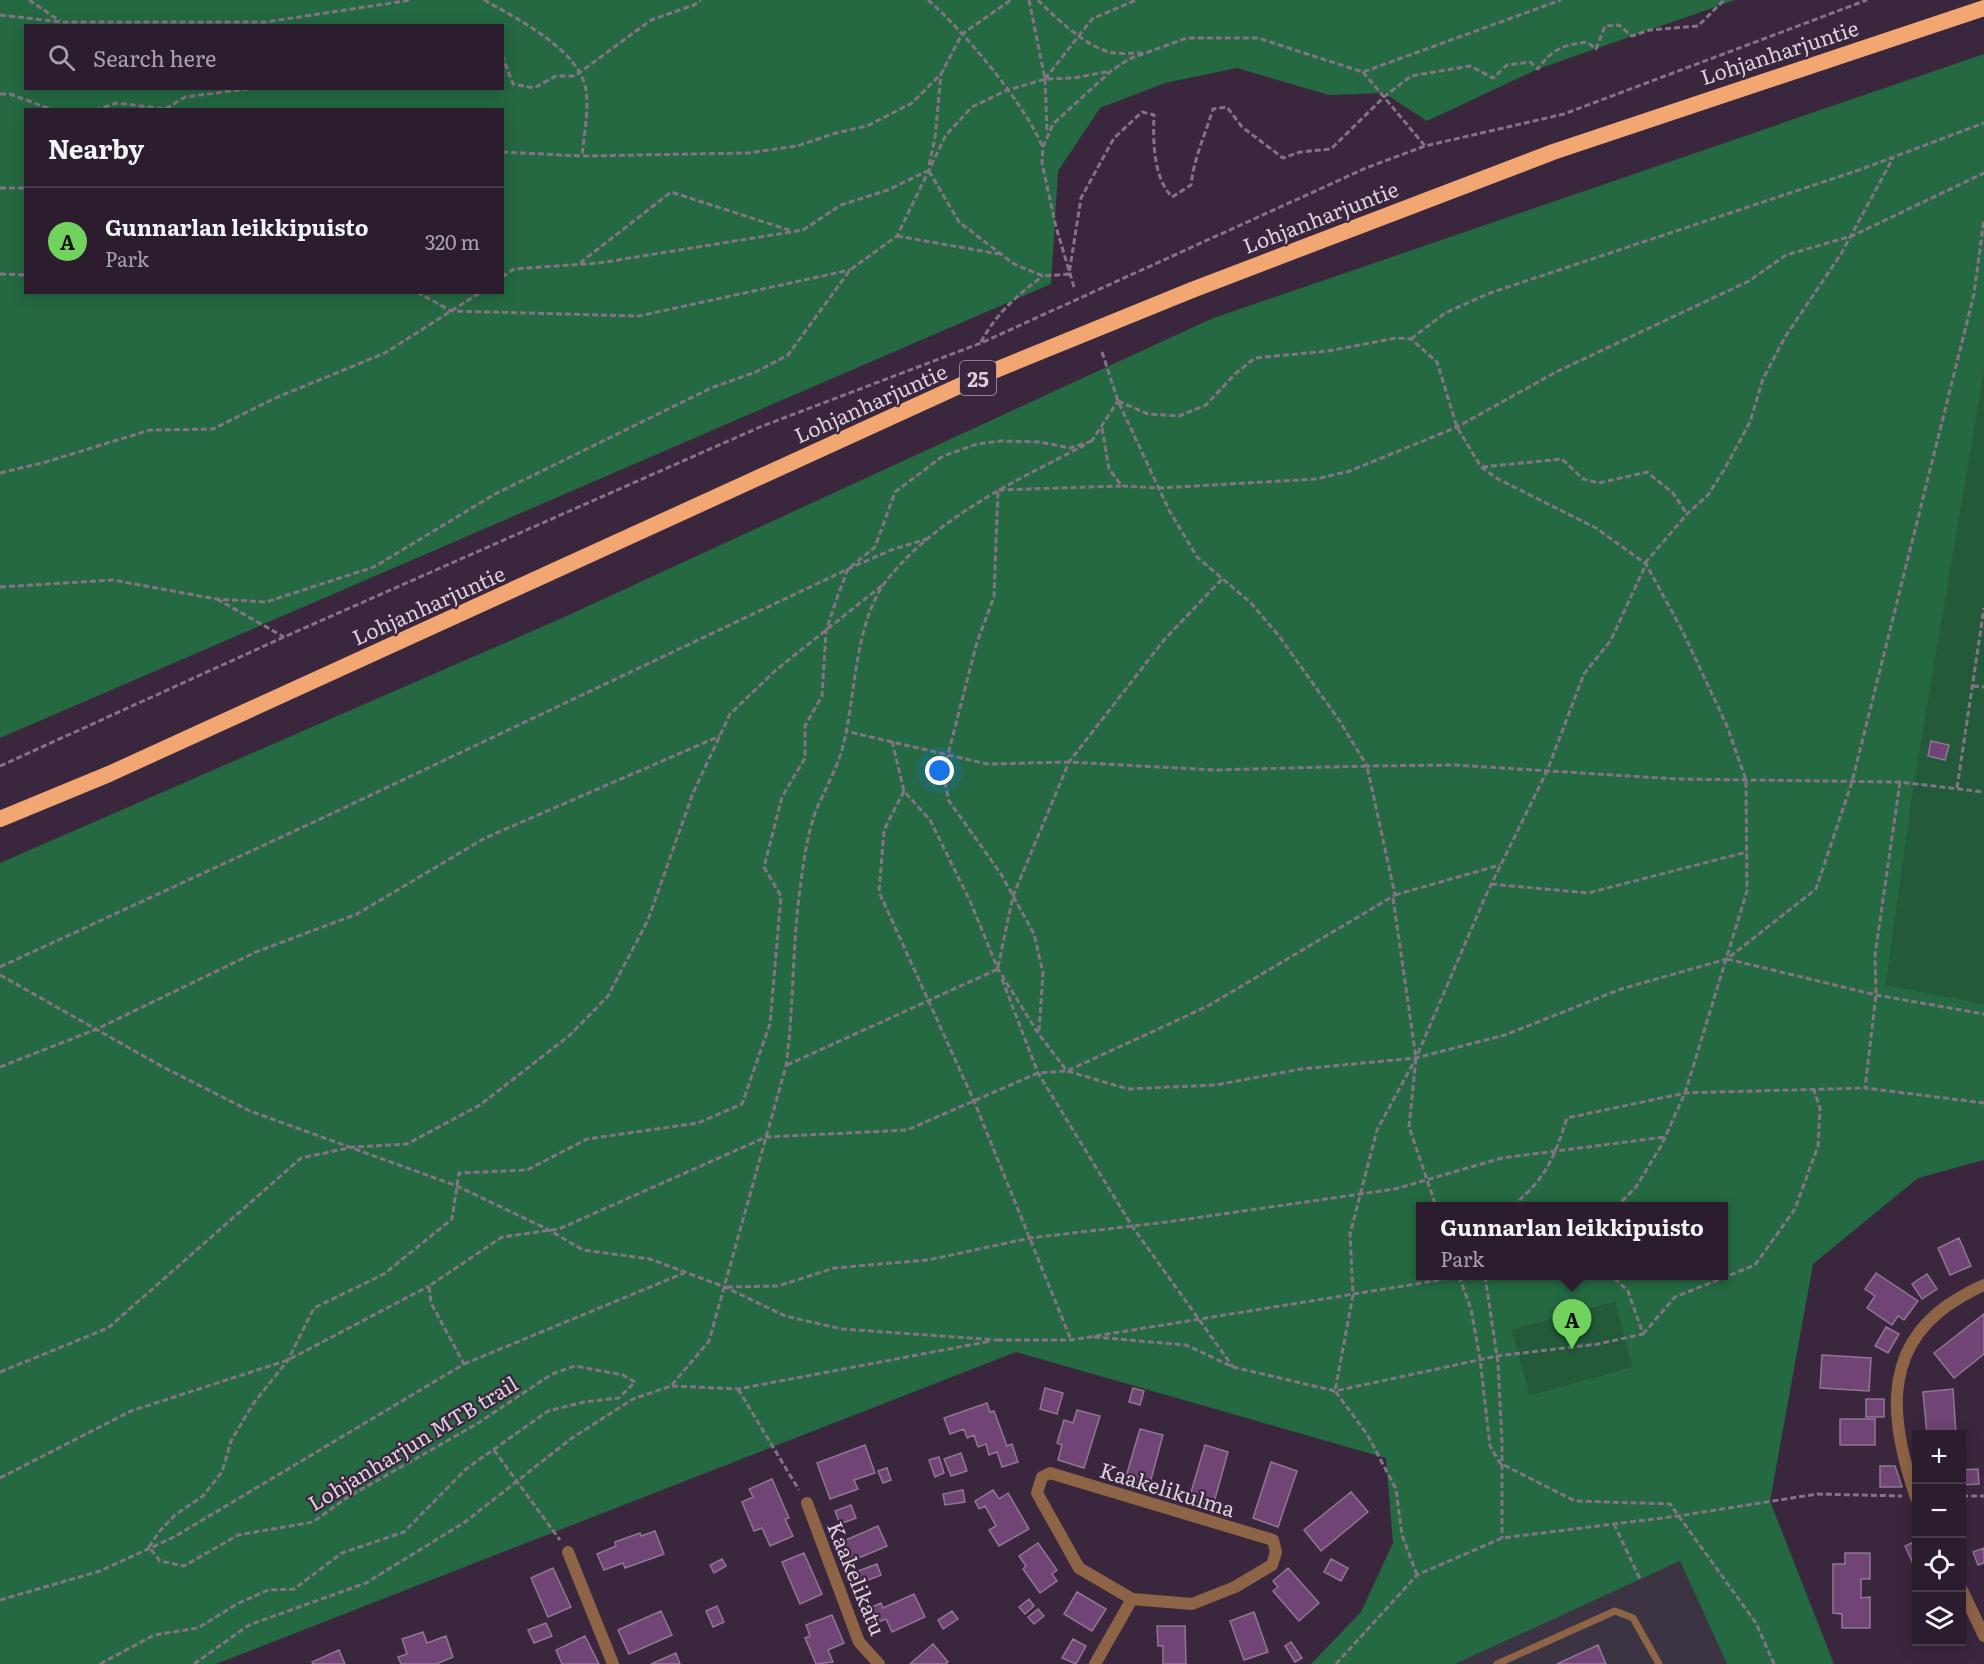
<!DOCTYPE html>
<html lang="en">
<head>
<meta charset="utf-8">
<style>
  body { margin:0; font-family:Literata,serif; background:#382a3a; color:#f1f3f6 }
  .controls { position:absolute; right:18px; bottom:18px; display:grid; overflow:hidden; border-radius:0px; box-shadow:0 3px 15px #0003 }
  .controls button { width:54px; height:54px; display:grid; place-items:center; padding:0; border:0; border-bottom:2px solid #483b4a; background:#2c1d2e; color:#f1f3f6; font:30px sans-serif }
  .you { position:absolute; left:940px; top:771px; width:21px; height:21px; margin:-15px; border:4px solid #fff; border-radius:50%; background:#1a73e8; box-shadow:0 0 0 9px #1a73e833 }
  .badge { display:grid; place-items:center; width:39px; height:39px; border-radius:50%; background:#71d25e; color:#111; font-size:20px; font-weight:700 }
  .pin { position:absolute; translate:-50% -50px; filter:drop-shadow(0 2px 3px #0008) }
  .pin::after { content:''; position:absolute; top:32px; width:21px; height:18px; background:inherit; clip-path:polygon(0 0,100% 0,50% 100%) }
  .popup { position:absolute; left:1416px; top:1202px; width:312px; height:78px; box-sizing:border-box; display:grid; place-content:center; border-radius:0px; background:#2c1d2e; filter:drop-shadow(0 2px 4px #0005); font-size:20px; white-space:nowrap; color:#a6a2aa }
  .popup b { font-size:22px; color:#f1f3f6 }
  .popup::after { content:''; position:absolute; left:50%; top:100%; margin-left:-12px; border:12px solid transparent; border-top-color:#2c1d2e }
  .list { margin:0; padding:0; list-style:none }
  h2 { display:flex; justify-content:space-between; align-items:center; height:78px; margin:0; padding:0 24px; font-size:26px }
  h2 small { font-size:20px; font-weight:400; color:#a6a2aa }
  .list li { display:grid; grid-template-columns:39px 1fr auto; gap:18px; align-items:center; box-sizing:border-box; height:108px; padding:0 24px; border-top:2px solid #483b4a }
  .list b { display:block; font-size:22px; white-space:nowrap }
  .list p { margin:0; font-size:20px; white-space:nowrap; color:#a6a2aa }
  .list em { font-size:20px; font-style:normal; color:#a6a2aa }
  .icon { flex:none; width:33px; height:33px; fill:none; stroke:currentColor; stroke-width:2; stroke-linecap:round; stroke-linejoin:round }
  .map { position:relative; flex:none; width:1984px; height:1664px; overflow:hidden }
  .search { position:absolute; background:#2c1d2e; box-shadow:0 3px 15px #0003; left:24px; top:24px; width:480px; height:66px; display:flex; align-items:center; gap:15px; box-sizing:border-box; padding:0 21px; border-radius:0px; color:#a6a2aa; font-size:22px }
  .panel { position:absolute; background:#2c1d2e; box-shadow:0 3px 15px #0003; left:24px; top:108px; width:480px; height:186px; border-radius:0px }
  .map>svg:first-child { display:block }
  .industrial { fill:#3c3343 }
  .green { fill:#235b3a }
  .forest { fill:#246942; fill-rule:evenodd }
  .building { fill:#704475; stroke:#8f7791; stroke-width:1.5 }
  .lines { fill:none; stroke-linecap:round; stroke-linejoin:round }
  .path { stroke:#847385; stroke-width:3; stroke-dasharray:6 3; stroke-linecap:butt }
  .service { stroke:#8e6447; stroke-width:7 }
  .minor { stroke:#8e6447; stroke-width:12 }
  .trunk { stroke:#f2a672; stroke-width:16 }
  .labels { text-anchor:middle; dominant-baseline:central; stroke-width:4.5; stroke-linejoin:round; paint-order:stroke }
  .shield { fill:#3b273d; stroke:#ac9dae; stroke-width:1.5 }
  .shield-label { font-size:20px; font-weight:bold; fill:#ddd0de }
  .street-label { font-size:21px; fill:#ddd0de; stroke:#3b273d }
</style>
</head>
<body>
<div class="map">
<svg width="1984" height="1664" viewBox="0 0 1984 1664">
  <rect width="100%" height="100%" fill="#3b273d"/>
  <!-- industrial -->
  <path class="industrial" d="M1680,1561l47,103h-272l149,-70z"/>
  <!-- green -->
  <path class="green" d="M1984,373v631l-98,-18 28,-201z
    M1615,1302l17,65 -102,28 -18,-65z"/>
  <!-- forest -->
  <path class="forest" d="M0,0h1735l-197,69 -111,52 -43,-28 -55,2 -92,-27 -72,15 -65,25 -42,63 -7,113 -1051,454zM26,26h476v62h-476zM26,110h476v182h-476z
    M1984,54v319l-70,412 -28,200 98,19v156l-66,18 -105,86 -43,237 64,163h-107l-47,-103 -225,103h-144l50,-52 32,-69 -7,-85 -370,-106 -800,312h-216v-801l560,-244 651,-300zM1420,1206h304v70h-304zM1615,1302l17,65 -102,28 -18,-65z"/>
  <!-- building -->
  <path class="building" d="M1931,741l18,4 -4,15 -17,-4z
    M1959,1238l12,28 -21,9 -12,-27z
    M1876,1273l42,28 -14,19 -6,-4 -6,9 -25,-17 8,-12 -10,-7z
    M1927,1274l10,15 -15,10 -10,-15z
    M1984,1314v40l-30,24 -20,-25z
    M1886,1327l13,7 -11,19 -13,-7z
    M1822,1355l49,3 -2,33 -49,-3z
    M1045,1388l18,5 -6,21 -17,-5z
    M1133,1388l11,3 -4,14 -11,-3z
    M1953,1389l3,45h-29l-4,-42z
    M1866,1399h18v18h-18z
    M987,1403l3,9 4,-1 13,35 5,-2 6,18 -16,5 -5,-15 -8,3 -3,-11 -8,3 -4,-12 -7,3 -3,-9 -14,5 -6,-16z
    M1077,1410l23,6 -16,52 -26,-8 4,-15 -5,-2 7,-23 9,3z
    M1840,1419h35v26h-35z
    M1140,1429l23,6 -14,52 -24,-7z
    M865,1445l10,28 -21,7 4,9 -28,10 -13,-36z
    M1205,1445l23,7 -15,54 -24,-7z
    M961,1453l6,18 -16,5 -7,-17z
    M939,1457l5,16 -9,4 -6,-17z
    M1271,1462l26,9 -19,56 -25,-9z
    M1880,1466h15l7,21h-22z
    M887,1468l4,12 -8,3 -5,-12z
    M1978,1469l1,15 -17,1v-15z
    M772,1479l17,39 -4,1 8,17 -23,10 -8,-18 -8,3 -12,-29 11,-5 -4,-8z
    M963,1490l2,12 -20,3 -2,-11z
    M993,1490l6,9 9,-6 21,36 -30,17 -10,-16 7,-4 -11,-20 -6,3 -4,-8z
    M1351,1492l17,20 -47,39 -17,-21z
    M851,1505l5,13 -16,6 -5,-13z
    M878,1526l9,20 -40,17 -8,-20z
    M655,1531l9,23 -39,14 -2,-5 -19,7 -7,-16 19,-8 -1,-4 25,-9 1,3z
    M1916,1541v29l-11,-24z
    M1038,1543l19,27 -5,4 5,7 -17,12 -17,-24 3,-3 -7,-10z
    M1984,1548v15l-6,2 -5,-13z
    M804,1553l18,41 -22,10 -18,-42z
    M1845,1553h25v26h-9v19l9,-1v31h-28v-14l-9,-1v-49h12z
    M722,1559l4,7 -12,7 -4,-8z
    M1331,1559l17,9 -7,13 -17,-9z
    M877,1564l4,11 -23,9 -5,-11z
    M553,1568l18,39 -23,10 -17,-39z
    M1288,1568l31,35 -20,18 -26,-30 5,-4 -5,-6z
    M1077,1592l29,17 -14,22 -28,-17z
    M914,1594l11,23 -33,15 -6,-13 -13,5 -6,-15 14,-6 2,5z
    M1029,1599l5,7 -9,8 -6,-7z
    M717,1606l7,16 -11,5 -7,-16z
    M1038,1609l6,7 -10,8 -6,-7z
    M661,1611l11,24 -43,19 -11,-24z
    M952,1611l6,8 -15,10 -5,-9z
    M1254,1612l14,40 -24,8 -14,-39z
    M832,1615l12,28 -16,7 5,12 -17,2 -11,-26 5,-2 -4,-11z
    M546,1623l6,13 -18,7 -6,-13z
    M1157,1626h28l1,38h-23v-18h-5z
    M423,1632l4,11 19,-7 7,21 -17,7h-35l-3,-7 9,-3 -5,-15z
    M585,1636l14,28h-37l-6,-14z
    M1073,1639l13,7 -10,18 -14,-6z
    M1291,1642l11,16 -7,4 -10,-16z
    M933,1644l15,18 -2,2h-36z
    M1598,1645l8,19h-49z
    M339,1650l6,14h-32l-1,-2z
    M676,1653l4,11h-29z"/>
  <g class="lines">
    <!-- path -->
    <path class="path" d="M29,0l31,21
      M484,0c32,18 96,50 102,90 3,20 -2,45 -4,66
      M928,0c35,30 97,104 114,146
      M1029,0l16,79
      M1038,0c16,17 52,50 76,53 9,1 19,0 28,0
      M0,15l61,7h205l145,-22
      M502,55l11,29 21,4 22,-12h19l76,-56 43,-15 7,-5
      M1363,72l62,74
      M1045,79l47,-60 44,-19
      M1045,79l2,53
      M0,94h10l43,16
      M95,110l22,-7 48,6 20,-12 70,-9
      M502,152l80,4 166,-3 49,-7 39,-13 31,-7 45,-23 29,-29 21,-40 49,-34
      M929,165l6,-27 6,-64
      M929,171l30,51 55,42 29,12 26,-2 12,-76 33,-60 28,-26 12,3c-1,26 -1,62 18,82l19,-12c3,-27 14,-50 22,-76l14,-2 15,20 41,31 17,-6 31,-3 54,-53 26,-20 59,-10 23,12 14,-13 23,-3 8,7c14,-20 25,-24 49,-27l9,7 9,-23 14,-1 13,11 18,-6 48,-4 26,-26
      M0,188h26
      M897,236l102,18
      M580,263l91,-71 121,39
      M0,274l26,1
      M502,277l12,-8 85,-6 204,-33 38,-25 47,-15 39,-19
      M1074,287l-18,-60 -14,-64 1,-16 10,-23 58,-53 18,-12 58,-21h71l105,34 198,-72
      M417,292l34,19 188,5 211,-46
      M1411,339l34,-26 45,-20 369,-123 125,-47
      M981,342c15,-28 36,-47 62,-66
      M1102,352l16,49 51,109 28,47 54,46 28,33 60,84 28,46 88,-1 222,14 223,3 84,10
      M1118,401l30,13 31,2 27,-11 29,-31 20,-16 73,-7 68,-13 15,1 26,23 20,65 24,40 17,12 98,49 50,36 37,68 44,94 19,54 1,111 -62,202 -24,53 -25,41 -19,19
      M1102,428l7,41 13,17 37,2 157,-9 34,-8 107,-44 99,-55 193,-91 37,-26 66,-19 132,-63
      M1091,442l27,-41
      M1482,467l80,-8 21,20 16,4 48,-11 26,21 14,21
      M0,473l46,-11 104,-32 63,-1 60,-30 112,-46 96,-61
      M1645,563l42,-49 21,-19 16,-25 26,-48 13,-43 22,-42 56,-83 52,-96
      M0,587l113,-7 103,19 50,3 108,-35 121,-73 216,-106 45,-16 32,-17 62,-85 47,-34 49,-101 26,-28 33,-16 40,-12 29,-1 37,-7
      M217,599l67,38
      M1973,686l11,1
      M892,741l12,50 26,29 40,81 28,68 40,64 29,38 61,18 88,-4 85,-16 115,-11 89,-23 116,-46 106,-30 89,-70 36,-107 122,-488 10,-75
      M0,766l284,-129 476,-210 221,-84 385,-175 59,-22 139,-32 303,-114
      M1900,782l-25,173 1,40 -11,93 119,15
      M1957,788l27,-180
      M904,791l-20,39 -5,62 95,209 97,239
      M1491,884l97,9 159,-41
      M1395,895l105,-30
      M1393,898l23,160 -7,69 27,79
      M1727,959l149,36 108,19
      M0,967l314,-145 534,-253 43,-19 36,-11
      M998,967l15,-71 56,-134 95,-122 58,-61
      M0,975l163,92 87,44 207,75 92,44 34,20 67,9 75,28 60,29 57,13 156,11
      M1002,979l36,94 94,153 101,141
      M1039,1031l4,-58 -9,-39 -33,-60 -52,-73 -6,-27 34,-132 17,-45 4,-107 123,-4
      M787,1065l211,-96
      M0,1067l97,-38 159,-77 101,-38 128,-76 235,-102
      M1512,1206c34,-27 42,-48 55,-88l118,-25 180,-5
      M1459,1276l12,33 9,50 10,87 10,17 75,38 95,3 86,119 18,41
      M1485,1276l13,87 4,79v96
      M727,1287l51,-1 56,-18 94,-8 102,-22 137,-16 228,-33 107,-31 163,-21
      M1643,1334l32,-37 80,-32 40,-56 23,-63 2,-38 -6,-18
      M1094,1337l92,8 47,22 102,24 162,-35 101,-12 45,-10 -15,-43 -16,-15
      M997,1340h74l369,-60 15,-4
      M464,1364l220,-91
      M0,1372l108,-44 193,-170 52,-11 54,-3 73,-39 90,-70 38,-39 40,-76 45,-127 37,-79 46,-44 109,-87
      M672,1386l66,3 253,-48
      M738,1389l61,101
      M494,1450l66,90
      M0,1478l131,-67 157,-51 141,-74
      M1962,1496h22
      M1614,1524l26,55
      M1417,1575l-15,-40 -6,-46 -29,-55 -32,-43 18,-96 -3,-61 27,-104 39,-72 70,-163 61,-124 37,-97 27,-34 35,-76
      M0,1600l100,-29 74,-34 290,-173 -33,-61 -2,-17 73,-49 57,-8 207,-92 141,-7 131,-57 29,-2 141,-65 187,-111 -28,-129 -152,4 -146,-8 -82,2 -142,-33
      M100,1664l54,-29 44,-7 39,-24 31,-14 26,-1 48,-36 62,-21 62,-63 82,-58 36,-9 35,-4 16,-16 -12,-7 -48,-9 -23,8 -77,51 -127,72 -35,25 -75,13 -54,31 -24,-5 -11,-14 9,-14 17,-18 28,-19 19,-24 9,-31 22,-37 35,-44 26,-52 70,-34 68,-55 7,-46 68,-3 60,-31 111,-16 44,-19 28,-80 11,-128 -17,-29 18,-70 23,-39v-32l17,-30 4,-65 12,-36 10,-26 27,-22 20,-55 48,-36 34,-12 24,-3 39,1 30,6 22,-7
      M194,1664l55,-39 117,-42 99,-61 107,-84 61,-39 38,-13 38,-45 77,-275c8,-59 6,-118 14,-177 3,-24 7,-53 15,-76 9,-22 22,-44 28,-67 13,-50 11,-124 44,-166 50,-63 128,-99 198,-135
      M1336,1664l81,-89 85,-37 176,-22 139,-22 85,2"/>
    <!-- service -->
    <path class="service" d="M1497,1664l118,-53 18,7 26,46"/>
    <!-- minor -->
    <path class="minor" d="M1050,1473l223,67 3,12 -4,13 -37,22 -43,17 -60,-5 -53,-31 -42,-75 5,-16z
      M1916,1498c-23,-70 -38,-144 32,-193 11,-7 23,-15 36,-20
      M807,1503l52,139 20,22
      M568,1552l45,112
      M1962,1590l22,46
      M1095,1664l37,-65"/>
    <!-- trunk -->
    <path class="trunk" d="M0,819l109,-45 872,-398 211,-86 361,-138 431,-144"/>
  </g>
  <g class="labels">
    <!-- shield labels -->
    <rect class="shield" x="960" y="361" width="36" height="34" rx="4.5"/>
    <g class="shield-label">
      <text x="978" y="378">25</text>
    </g>
    <!-- street labels -->
    <g class="street-label">
      <text transform="translate(1779 51) rotate(-18)">Lohjanharjuntie</text>
      <text transform="translate(1320 216) rotate(-21)">Lohjanharjuntie</text>
      <text transform="translate(870 402) rotate(-24)">Lohjanharjuntie</text>
      <text transform="translate(428 604) rotate(-24)">Lohjanharjuntie</text>
      <text transform="translate(412 1442) rotate(-31)">Lohjanharjun MTB trail</text>
      <text transform="translate(1168 1488) rotate(17)">Kaakelikulma</text>
      <text transform="translate(858 1578) rotate(68)">Kaakelikatu</text>
    </g>
  </g>
</svg>
<div class="controls">
<button>+</button>
<button>−</button>
<button><svg class="icon" aria-label="locate" viewBox="0 0 24 24"><circle cx="12" cy="12" r="6"/><path d="M12 2v4M12 18v4M2 12h4M18 12h4"/></svg></button>
<button><svg class="icon" aria-label="layers" viewBox="0 0 24 24"><path d="M12 4l9 5-9 5-9-5zM3 14l9 5 9-5"/></svg></button>
</div>
<div class="you"></div>
<div class="pin badge" style="left:1572px;top:1349px">A</div>
<div class="popup"><b>Gunnarlan leikkipuisto</b>Park</div>
<div class="search"><svg class="icon" aria-label="search" viewBox="0 0 24 24"><circle cx="10" cy="10" r="6"/><path d="M15 15l6 6"/></svg>Search here</div>
<section class="panel">
<h2>Nearby<small></small></h2>
<ul class="list">
<li><span class="badge">A</span><div><b>Gunnarlan leikkipuisto</b><p>Park</p></div><em>320 m</em></li>
</ul>
</section>
</div>
</body>
</html>
